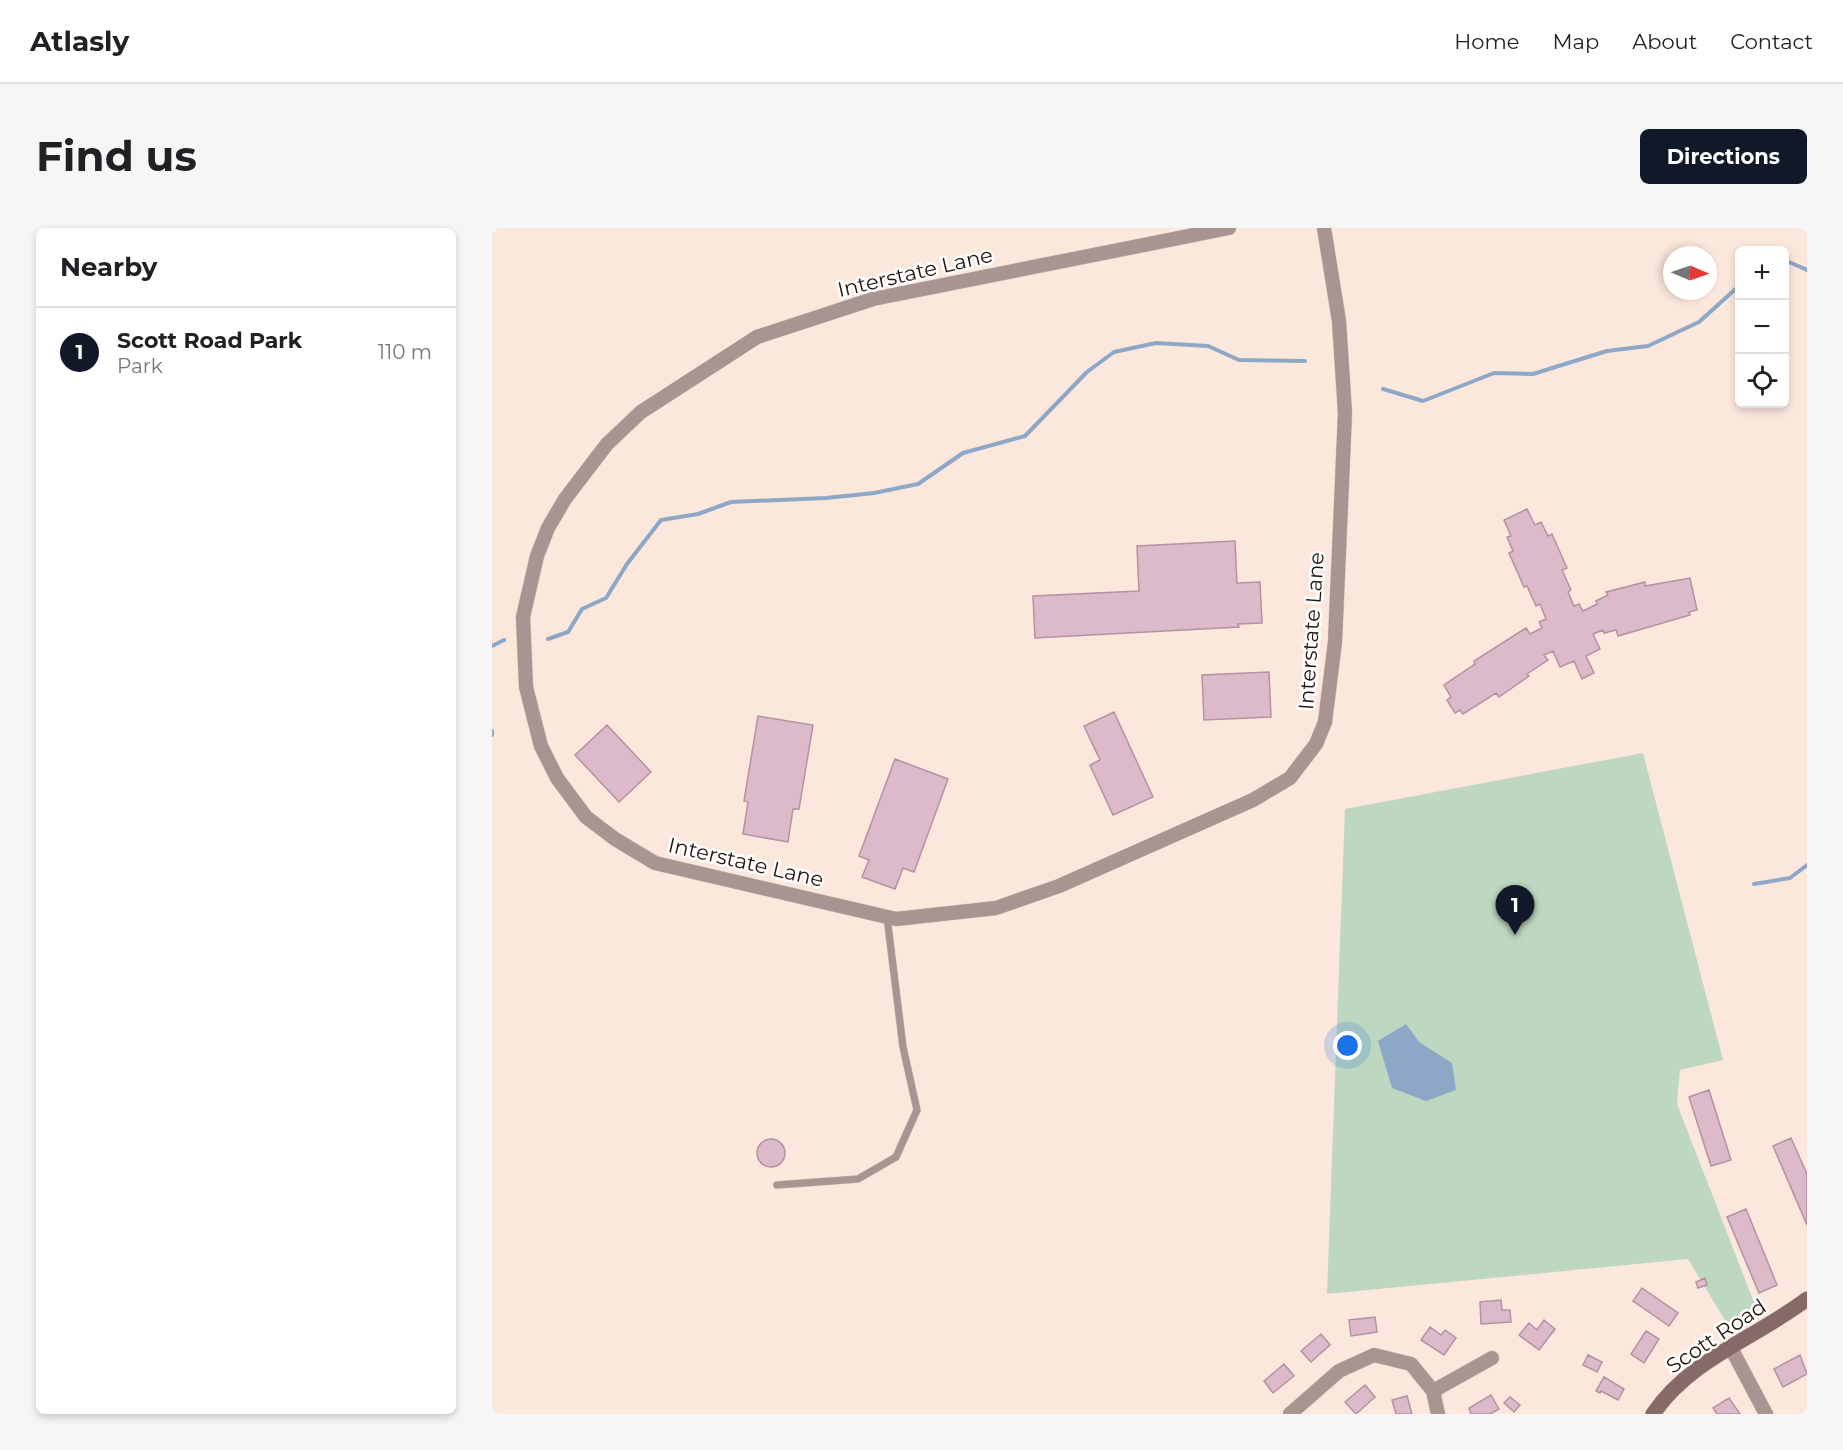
<!DOCTYPE html>
<html lang="en">
<head>
<meta charset="utf-8">
<style>
  body { margin:0; font-family:Montserrat,sans-serif; background:#f6f6f6; color:#202124 }
  .controls { position:absolute; right:18px; top:18px; display:grid; overflow:hidden; border-radius:9px; box-shadow:0 3px 9px #0003 }
  .controls button { width:54px; height:54px; display:grid; place-items:center; padding:0; border:0; border-bottom:2px solid #e0e0e0; background:#fff; color:#202124; font:30px sans-serif }
  .compass { position:absolute; left:1171px; top:18px; width:54px; height:54px; border-radius:50%; background:#fff; box-shadow:0 3px 9px #0003; rotate:92deg }
  .you { position:absolute; left:856px; top:818px; width:21px; height:21px; margin:-15px; border:4px solid #fff; border-radius:50%; background:#1a73e8; box-shadow:0 0 0 9px #1a73e833 }
  .badge { display:grid; place-items:center; width:39px; height:39px; border-radius:50%; background:#111827; color:#fff; font-size:20px; font-weight:700 }
  .pin { position:absolute; translate:-50% -50px; filter:drop-shadow(0 2px 3px #0008) }
  .pin::after { content:''; position:absolute; top:32px; width:21px; height:18px; background:inherit; clip-path:polygon(0 0,100% 0,50% 100%) }
  .list { margin:0; padding:0; list-style:none }
  h2 { display:flex; justify-content:space-between; align-items:center; height:78px; margin:0; padding:0 24px; font-size:26px }
  h2 small { font-size:20px; font-weight:400; color:#757577 }
  .list li { display:grid; grid-template-columns:39px 1fr auto; gap:18px; align-items:center; box-sizing:border-box; height:90px; padding:0 24px; border-top:2px solid #e0e0e0 }
  .list b { display:block; font-size:22px; white-space:nowrap }
  .list p { margin:0; font-size:20px; white-space:nowrap; color:#757577 }
  .list em { font-size:20px; font-style:normal; color:#757577 }
  .icon { flex:none; width:33px; height:33px; fill:none; stroke:currentColor; stroke-width:2; stroke-linecap:round; stroke-linejoin:round }
  .map { position:relative; flex:none; width:1315px; height:1186px; overflow:hidden; border-radius:9px }
  header { display:flex; align-items:center; gap:36px; box-sizing:border-box; height:84px; padding:0 30px; background:#fff; border-bottom:2px solid #e0e0e0 }
  header strong { font-size:28px }
  nav { display:flex; gap:33px; margin-inline-start:auto; font-size:21px }
  .intro { display:flex; align-items:center; justify-content:space-between; box-sizing:border-box; height:144px; padding:0 36px }
  h1 { margin:0; font-size:42px }
  .button { padding:15px 27px; border-radius:9px; background:#111827; color:#fff; font-size:21px; font-weight:700 }
  main { display:flex; gap:36px; padding:0 36px }
  aside { flex:1; background:#fff; border-radius:9px; box-shadow:0 3px 9px #0003 }
  .map>svg:first-child { display:block }
  .green { fill:#bed7c0 }
  .water { fill:#8da7c6 }
  .lines { fill:none; stroke-linecap:round; stroke-linejoin:round }
  .stream { stroke:#8da7c6; stroke-width:4 }
  .building { fill:#ddbac9; stroke:#b492a1; stroke-width:1.5 }
  .lane-casing { stroke:#d9c5bc; stroke-width:8 }
  .street-casing { stroke:#d9c5bc; stroke-width:15 }
  .secondary-casing { stroke:#d9c5bc; stroke-width:16 }
  .lane { stroke:#a99492; stroke-width:7 }
  .street { stroke:#a99492; stroke-width:14 }
  .secondary { stroke:#876a68; stroke-width:15 }
  .labels { text-anchor:middle; dominant-baseline:central; stroke-width:5; stroke-linejoin:round; paint-order:stroke }
  .street-label { font-size:21px; fill:#20140f; stroke:#fff }
</style>
</head>
<body>
<header>
<strong>Atlasly</strong>
<nav><a>Home</a><a>Map</a><a>About</a><a>Contact</a></nav>
</header>
<div class="intro"><h1>Find us</h1><a class="button">Directions</a></div>
<main>
<aside>
<h2>Nearby<small></small></h2>
<ul class="list">
<li><span class="badge">1</span><div><b>Scott Road Park</b><p>Park</p></div><em>110 m</em></li>
</ul>
</aside>
<div class="map">
<svg width="1315" height="1186" viewBox="0 0 1315 1186">
  <rect width="100%" height="100%" fill="#fce7dd"/>
  <!-- green -->
  <path class="green" d="M1151,525l80,307 -43,10 -3,34 80,206 -28,17 -41,-68 -361,35 18,-485z"/>
  <!-- water -->
  <path class="water" d="M914,796l13,18 33,21 4,27 -30,11 -34,-13 -14,-47z"/>
  <g class="lines">
    <!-- stream -->
    <path class="stream" d="M1292,35l5,-1 18,8
      M891,161l40,12 71,-28 39,1 74,-23 41,-5 51,-24 41,-37
      M56,411l20,-7 14,-23 24,-11 21,-34 34,-44 37,-6 33,-12 95,-4 48,-5 44,-9 45,-31 62,-17 62,-64 27,-20 42,-9 52,3 31,14 66,1
      M0,418l12,-6
      M0,503v4
      M1262,656l36,-6 17,-13"/>
  </g>
  <!-- building -->
  <path class="building" d="M1035,281l8,16 6,-3 7,14 4,-2 15,34 -5,2 9,20 -3,2 6,14 5,-2 4,7 14,-7 -1,-3 12,-6 -2,-3 39,-10v4l45,-8 7,32 -8,2 1,3 -72,21 -2,-6 -12,3 -1,-3 -10,4 7,15 -14,7 8,17 -12,6 -8,-18 -14,6 -7,-16 -9,4 4,5 -21,14 2,2 -30,21 -3,-4 -33,21 -3,-4 -5,3 -8,-13 4,-3 -7,-12 31,-21 -1,-3 52,-33 4,6 12,-6 -3,-6 7,-3 -6,-15 -4,2 -9,-20 -3,1 -15,-34 4,-2 -6,-14 4,-1 -7,-16z
    M743,313l2,42 23,-1 2,41 -24,1 1,3 -204,11 -2,-42 106,-5 -2,-45z
    M777,444l2,45 -67,3 -2,-45z
    M622,484l39,85 -40,18 -23,-50 10,-5 -16,-34z
    M266,488l55,9 -14,84h-6l-5,33 -45,-8 5,-32 -4,-1z
    M115,497l44,47 -32,30 -44,-47z
    M403,531l53,20 -34,93 -11,-4 -8,21 -33,-12 7,-17 -10,-4z
    M1217,862l22,70 -20,6 -22,-69z
    M1299,910l16,36v51l-34,-79z
    M265 925a14 14 0 1 1 28 0a14 14 0 1 1-28 0Z
    M1254,981l31,76 -18,8 -32,-76z
    M1213,1050l2,7 -9,3 -2,-6z
    M1150,1060l36,25 -9,13 -36,-25z
    M1009,1072l1,10h8l1,12 -30,2 -1,-22z
    M883,1089l2,15 -26,4 -2,-16z
    M1052,1092l11,9 -16,21 -20,-15 10,-12 8,7z
    M938,1099l11,8 4,-5 11,8 -12,17 -23,-15z
    M1154,1103l13,8 -15,24 -13,-9z
    M829,1106l9,11 -19,17 -10,-11z
    M1096,1127l14,7 -5,10 -14,-7z
    M1308,1127l7,19 -24,13 -9,-18z
    M792,1136l10,12 -21,17 -9,-12z
    M1112,1149l20,12 -6,11 -17,-9 -1,2 -4,-2z
    M873,1157l10,12 -19,17 -11,-12z
    M999,1167l8,14 -9,5h-19l-2,-6z
    M915,1168l5,18h-16l-4,-14z
    M1018,1169l10,8 -6,7 -10,-9z
    M1237,1170l11,16h-23l-4,-6z"/>
  <g class="lines">
    <defs>
      <path id="lane" d="M285,957l81,-6 38,-22 21,-47 -14,-63 -16,-130"/>
      <path id="street" d="M737,0l-356,71 -116,38 -116,75 -34,32 -42,55 -17,29 -11,28 -14,61 3,70 15,59 16,32 29,39 29,22 40,24 241,56 100,-11 63,-22 194,-86 37,-22 26,-34 9,-22 10,-80 10,-229 -6,-92 -15,-93
        M1239,1120l35,66
        M941,1163l59,-33
        M798,1186l49,-43 35,-16 37,9 22,27 5,23"/>
      <path id="secondary" d="M1161,1186c37,-55 103,-76 154,-115"/>
    </defs>
    <!-- lane casing -->
    <use href="#lane" class="lane-casing"/>
    <!-- street casing -->
    <use href="#street" class="street-casing"/>
    <!-- secondary casing -->
    <use href="#secondary" class="secondary-casing"/>
    <!-- lane -->
    <use href="#lane" class="lane"/>
    <!-- street -->
    <use href="#street" class="street"/>
    <!-- secondary -->
    <use href="#secondary" class="secondary"/>
  </g>
  <g class="labels">
    <!-- street labels -->
    <g class="street-label">
      <text transform="translate(423 44) rotate(-13)">Interstate Lane</text>
      <text transform="translate(819 403) rotate(-86)">Interstate Lane</text>
      <text transform="translate(254 634) rotate(13)">Interstate Lane</text>
      <text transform="translate(1224 1108) rotate(-34)">Scott Road</text>
    </g>
  </g>
</svg>
<div class="controls">
<button>+</button>
<button>−</button>
<button><svg class="icon" aria-label="locate" viewBox="0 0 24 24"><circle cx="12" cy="12" r="6"/><path d="M12 2v4M12 18v4M2 12h4M18 12h4"/></svg></button>
</div>
<svg class="compass" viewBox="-18 -18 36 36"><path d="M0-13l5 13h-10z" fill="#e53935"/><path d="M0 13l5-13h-10z" fill="#757577"/></svg>
<div class="you"></div>
<div class="pin badge" style="left:1023px;top:707px">1</div>
</div>
</main>
</body>
</html>
